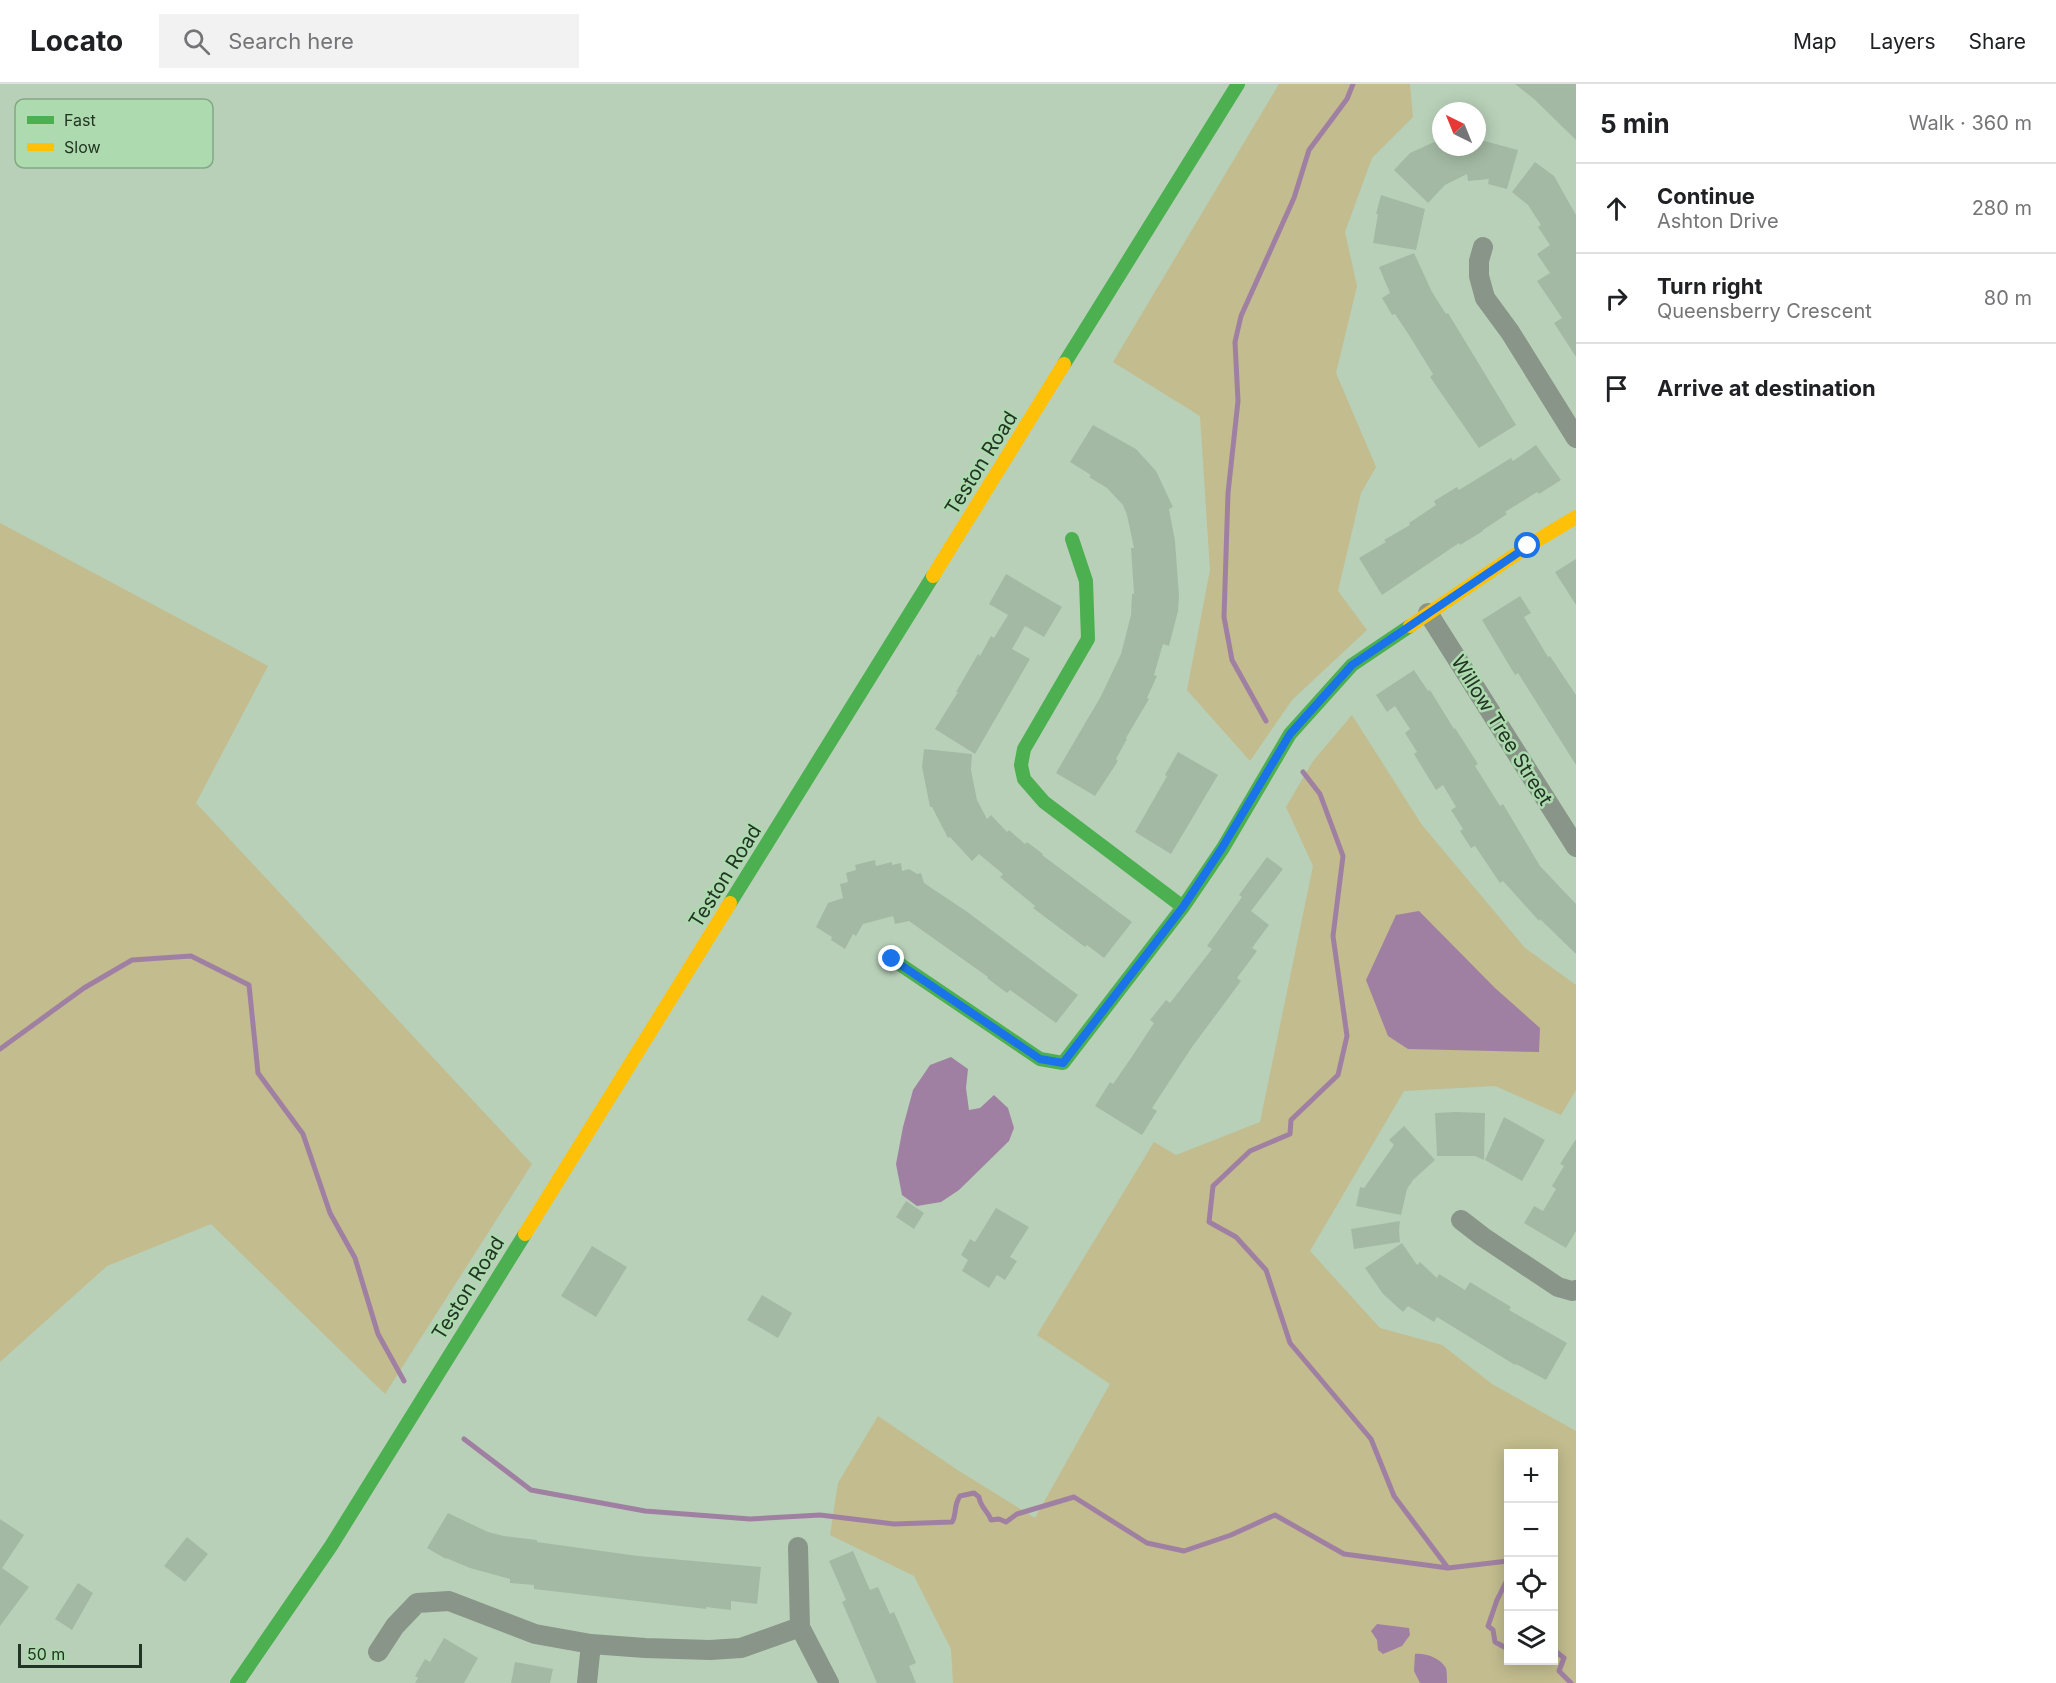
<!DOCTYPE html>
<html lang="en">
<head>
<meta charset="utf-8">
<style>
  body { margin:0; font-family:Inter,sans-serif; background:#f2f2f2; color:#202124 }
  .controls { position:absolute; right:18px; bottom:18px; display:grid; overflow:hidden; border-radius:0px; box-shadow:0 3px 15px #0003 }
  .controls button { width:54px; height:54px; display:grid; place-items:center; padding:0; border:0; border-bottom:2px solid #e0e0e0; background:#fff; color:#202124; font:30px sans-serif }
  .compass { position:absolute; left:1432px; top:18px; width:54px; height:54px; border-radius:50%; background:#fff; box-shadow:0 3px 15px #0003; rotate:317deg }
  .scale { position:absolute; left:18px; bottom:15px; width:124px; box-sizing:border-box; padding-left:6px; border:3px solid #223423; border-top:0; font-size:16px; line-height:21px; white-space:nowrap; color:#223423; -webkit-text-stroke:4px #addaae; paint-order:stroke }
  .stop { position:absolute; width:18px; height:18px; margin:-14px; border:4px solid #1a73e8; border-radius:50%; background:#fff }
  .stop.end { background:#1a73e8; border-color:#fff; box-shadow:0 2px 6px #0008 }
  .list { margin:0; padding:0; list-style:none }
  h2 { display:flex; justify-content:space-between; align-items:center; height:78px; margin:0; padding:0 24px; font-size:26px }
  h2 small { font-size:20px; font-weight:400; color:#757577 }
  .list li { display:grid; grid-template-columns:39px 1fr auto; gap:18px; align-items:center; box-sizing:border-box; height:90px; padding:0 24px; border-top:2px solid #e0e0e0 }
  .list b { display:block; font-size:22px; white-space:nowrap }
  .list p { margin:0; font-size:20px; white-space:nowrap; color:#757577 }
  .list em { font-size:20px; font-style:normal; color:#757577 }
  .icon { flex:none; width:33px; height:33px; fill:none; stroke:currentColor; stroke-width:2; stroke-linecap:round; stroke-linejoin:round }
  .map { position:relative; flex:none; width:1576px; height:1599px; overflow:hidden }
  header { display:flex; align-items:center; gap:36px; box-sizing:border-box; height:84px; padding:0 30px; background:#fff; border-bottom:2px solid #e0e0e0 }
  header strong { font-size:28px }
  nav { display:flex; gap:33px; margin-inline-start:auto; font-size:21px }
  .search { width:420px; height:54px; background:#f2f2f2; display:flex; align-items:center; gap:15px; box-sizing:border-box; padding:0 21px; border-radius:0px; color:#757577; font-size:22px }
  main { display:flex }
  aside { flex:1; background:#fff }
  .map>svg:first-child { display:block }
  .green { fill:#c2bc8e; fill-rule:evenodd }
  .water { fill:#a080a2 }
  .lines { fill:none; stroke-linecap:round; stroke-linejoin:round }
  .stream { stroke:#a080a2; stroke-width:5 }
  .building { fill:#a3b9a3 }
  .street { stroke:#889588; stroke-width:20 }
  .fast { stroke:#4caf50; stroke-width:14 }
  .slow { stroke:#ffc107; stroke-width:14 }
  .route { stroke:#1a73e8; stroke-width:8 }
  .labels { text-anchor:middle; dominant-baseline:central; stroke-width:5; stroke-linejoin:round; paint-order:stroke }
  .street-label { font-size:20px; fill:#223423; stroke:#addaae }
  .key { fill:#addaae; stroke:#83a884; stroke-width:1.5 }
  .key-label { font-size:16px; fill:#223423 }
</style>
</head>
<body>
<header>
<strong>Locato</strong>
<div class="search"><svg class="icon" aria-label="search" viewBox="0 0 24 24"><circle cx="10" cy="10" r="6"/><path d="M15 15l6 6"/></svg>Search here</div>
<nav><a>Map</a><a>Layers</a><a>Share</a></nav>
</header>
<main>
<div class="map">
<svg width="1576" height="1599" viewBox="0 0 1576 1599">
  <rect width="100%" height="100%" fill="#b8d0b8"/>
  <!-- green -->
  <path class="green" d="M1279,0h131l3,33 -41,41 -27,74 12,54 -21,87 40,94 -15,26 -23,98 29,39 -75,70 -42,61 -63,-71 23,-120 -10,-154 -87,-54z
    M0,439l268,143 -72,137 336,361 -147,230 -174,-170 -104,42 -107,96z
    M1352,631l70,110 103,123 51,37v105l-15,25 -66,-29 -91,5 -94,160 70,77 62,17 50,39 84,47v252h-623l-2,-34 -37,-73 -84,-41 8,-52 40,-67 81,55 76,47 75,-134 -73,-49 117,-193 22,13 84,-33 53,-256 -27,-59 27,-46zM1508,1370h46v206h-46z"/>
  <!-- water -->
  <path class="water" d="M1419,827l76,77 45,40 -1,24 -131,-3 -20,-13 -22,-56 30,-65z
    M951,973l17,12 -2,19 3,22 11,-2 14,-13 14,13 6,20 -5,13 -50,49 -18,12 -24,4 -15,-11 -6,-31 7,-37 10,-37 17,-25z
    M1377,1540l32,4 1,7 -8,11 -19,8 -5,-4 -1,-10 -6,-9z
    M1415,1570c11,-1 25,4 31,14 1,4 1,11 1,15h-27l-6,-12z"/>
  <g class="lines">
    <!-- stream -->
    <path class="stream" d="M1266,637l-34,-61 -8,-43 4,-124 10,-92 -3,-59 6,-26 53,-118 15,-48 38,-51 6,-15
      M1303,688l17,22 23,62 -10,80 14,100 -9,39 -47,45 -1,14 -40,17 -37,35 -4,36 27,15 30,33 24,73 81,96 23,57 54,72
      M0,965l84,-61 48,-28 59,-4 58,29 9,88 45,61 27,79 25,45 23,76 26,47
      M464,1355l67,51 114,21 105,8 70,-4 74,9 58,-2c5,-7 1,-16 8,-26l14,-3 5,4c1,10 9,14 12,23l8,-1 7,3 11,-8 57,-17 73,46 37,8 47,-16 44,-20 69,39 104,14 60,-7v2
      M1508,1494l-11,22 -9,26 5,4 2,12 13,7
      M1554,1566l10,8 -5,13 12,12"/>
  </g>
  <!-- building -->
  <path class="building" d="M1515,0h61v56l-42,-41z
    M1441,55v8h36v-8l41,11 -11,39 -19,-5 1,-5 -21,2 -1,-7 -22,11 -17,18 -34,-33 16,-17z
    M1535,78l19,14 22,39v142l-22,-34 8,-5 -25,-37 13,-8 -13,-19 13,-9 -12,-18 3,-2 -13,-20 -16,-13z
    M1381,111l44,14 -9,41 -43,-7 5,-29h-2z
    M1414,169l18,39 14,22 2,-1 68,112 -37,23 -49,-71 3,-3 -24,-39 -14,-21 -3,1 -10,-17 8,-5 -11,-26z
    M1093,341l43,24 20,22 17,36 -4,2 6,32 4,55 -1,15 -9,35 -6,-2 -9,31 3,1 -10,22 2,1 -23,39 1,1 -11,20 2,2 -23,35 -39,-23 45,-77 20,-42 10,-39 1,-21h2l-3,-46h3l-7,-33 -4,-10 -16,-17 -18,-11 2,-2 -21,-13z
    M1536,361l25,35 -22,14 -2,-2 -32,20 2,2 -24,16v1l-23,14 -1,-2 -77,52 -23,-37 27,-16 -2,-2 26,-15 -1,-2 27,-18 -2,-4 23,-14 2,3 52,-32 2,3z
    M1576,475v46l-21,-33z
    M1006,490l56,33 -18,30 -19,-11 -13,23 18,10 -55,95 -40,-25 23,-37h-2l22,-38 2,2 11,-20 3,2 14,-23 -19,-11z
    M1520,512l11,17 -7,4 24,40 2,-1 26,39v70l-58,-92 -3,2 -33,-55z
    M1414,586l14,21 2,-1 24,39 1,-1 23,36 -3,2 25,40 3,-2 37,62 36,38v50l-36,-35 -1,2 -36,-40 -3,2 -25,-37 -4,2 -11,-17 3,-2 -12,-19 5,-3 -13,-22 -7,5 -22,-36 3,-2 -12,-19 5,-4 -15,-23 -8,6 -11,-17z
    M924,665l48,5 -1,16 6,30 10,19 4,-4 16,17 2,-2 16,14 2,-2 16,12 -1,1 90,67 -28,36 -17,-13 -2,2 -52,-39 2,-2 -35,-29 3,-3 -24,-20 -7,7 -22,-24 -2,1 -16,-31h-2l-8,-40z
    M1178,668l40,23 -47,79 -36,-22 32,-56 -2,-1z
    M1267,773l16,12 -32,42 18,14 -17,23 5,3 -20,27 4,3 -49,66 -40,61 5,3 -15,24 -47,-29 15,-24 3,2 20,-29 21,-32 -4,-3 16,-20 4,3 42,-54 -5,-3 35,-49 -3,-2z
    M875,776l1,6 16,-4v3l9,-2 1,8 7,-2 8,5 4,-1 3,10 42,28 112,84 -22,28 -46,-33 -3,3 -20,-15 1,-1 -79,-56 -14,3 -2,-8 -30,8 -7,12 -3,-2 -8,15 -14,-9 1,-3 -16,-10 12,-24 15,-5 -3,-14 8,-2 -2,-9 10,-3 -1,-5z
    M1456,1028l29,1 -1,47 -9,-4h-38l-2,-43z
    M1504,1033l41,23 -23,41 -37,-21z
    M1404,1042l31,34 -22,20 -6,9 -6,26 -45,-9 4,-19 4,1 30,-43 -5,-5z
    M1576,1055v92l-10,17 -42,-25 10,-17 9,5 13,-22 -4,-3 12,-20 -4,-2z
    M906,1117l18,12 -10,16 -18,-12z
    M996,1124l33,19 -19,30 7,4 -12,19 -8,-5 -8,13 -27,-17 6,-11 -7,-5 9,-16 5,3z
    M1400,1137l-1,9 1,12 -46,7 -3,-20z
    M1402,1159l15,22 3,-3 17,16 2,-4 26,16 5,-8 41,25 -2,3 58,33 -21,37 -30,-16 -1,1 -78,-48 -3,5 -26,-16 -5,6 -20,-18 -18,-26z
    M592,1162l35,21 -31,50 -35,-21z
    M762,1211l30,18 -14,25 -31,-18z
    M448,1429l40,19 16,4 33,4v2l101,14 123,11 -4,37 -26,-3v9l-25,-3v2l-172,-20v-4l-24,-2v-4l-40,-11 -24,-10v1l-19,-11z
    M0,1435l24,16 -22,33 27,19 -29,39z
    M187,1453l21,17 -23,28 -21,-16z
    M853,1467l17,39 8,-3 12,27 4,-2 22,51 -7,3 7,17h-39l-35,-81 4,-2 -17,-39z
    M78,1499l15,10 -21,37 -17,-11z
    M444,1554l34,20 -14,25h-49l3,-5 -3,-2 10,-17 5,3z
    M515,1578l38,7 -3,14h-39z"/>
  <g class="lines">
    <!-- street -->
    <path class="street" d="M1483,163l-4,14v15l6,22 25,34 66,106
      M1428,529l148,234
      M1461,1136l22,17 75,50 14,4 4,-1
      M798,1463l2,80 29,56
      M591,1560l54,4 65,2 31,-2 59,-21
      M378,1568l17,-26 22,-23 32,-2 86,33 56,10 -4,39"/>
    <!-- fast -->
    <path class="fast" d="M1064,280l174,-280
      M1072,455l14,42 2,58 -64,110 -3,16 3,14 20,23 139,105
      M730,819l203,-327
      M892,875l148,100 23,4 120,-156 40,-59 67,-114 62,-69 58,-39
      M237,1599l94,-137 194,-312"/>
    <!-- slow -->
    <path class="slow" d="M933,492l131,-212
      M1410,542l118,-80 48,-29
      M525,1150l205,-331"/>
  </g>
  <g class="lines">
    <!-- route -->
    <path class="route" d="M892,875l148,100 23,4 120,-156 39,-59 68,-114 62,-69 176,-119"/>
  </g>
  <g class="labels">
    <!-- street labels -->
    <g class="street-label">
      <text transform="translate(981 379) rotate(-58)">Teston Road</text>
      <text transform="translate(1502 646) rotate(58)">Willow Tree Street</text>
      <text transform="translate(725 792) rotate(-58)">Teston Road</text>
      <text transform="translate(468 1204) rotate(-58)">Teston Road</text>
    </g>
  </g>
  <!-- legend -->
  <rect x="15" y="15" width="198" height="69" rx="9" class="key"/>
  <rect x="27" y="32" width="27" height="8" fill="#4caf50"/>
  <rect x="27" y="59" width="27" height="8" fill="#ffc107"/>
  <g class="key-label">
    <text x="64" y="42">Fast</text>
    <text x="64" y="69">Slow</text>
  </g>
</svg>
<div class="controls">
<button>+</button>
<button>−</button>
<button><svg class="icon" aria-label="locate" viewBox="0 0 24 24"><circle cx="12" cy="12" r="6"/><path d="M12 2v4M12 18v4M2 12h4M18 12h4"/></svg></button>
<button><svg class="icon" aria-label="layers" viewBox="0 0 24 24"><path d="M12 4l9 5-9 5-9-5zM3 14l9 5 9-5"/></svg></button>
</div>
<svg class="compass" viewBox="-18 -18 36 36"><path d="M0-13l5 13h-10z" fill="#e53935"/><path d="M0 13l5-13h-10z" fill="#757577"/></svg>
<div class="scale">50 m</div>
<div class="stop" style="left:1528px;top:462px"></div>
<div class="stop end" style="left:892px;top:875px"></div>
</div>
<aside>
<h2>5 min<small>Walk · 360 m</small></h2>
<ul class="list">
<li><svg class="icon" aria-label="ahead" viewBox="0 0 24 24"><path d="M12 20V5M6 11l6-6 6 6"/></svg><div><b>Continue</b><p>Ashton Drive</p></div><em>280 m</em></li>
<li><svg class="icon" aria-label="right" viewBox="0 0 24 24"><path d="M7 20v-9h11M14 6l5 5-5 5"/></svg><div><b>Turn right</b><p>Queensberry Crescent</p></div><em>80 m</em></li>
<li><svg class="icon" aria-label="arrive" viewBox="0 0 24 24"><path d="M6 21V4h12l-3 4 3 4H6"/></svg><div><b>Arrive at destination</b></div></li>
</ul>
</aside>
</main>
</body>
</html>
